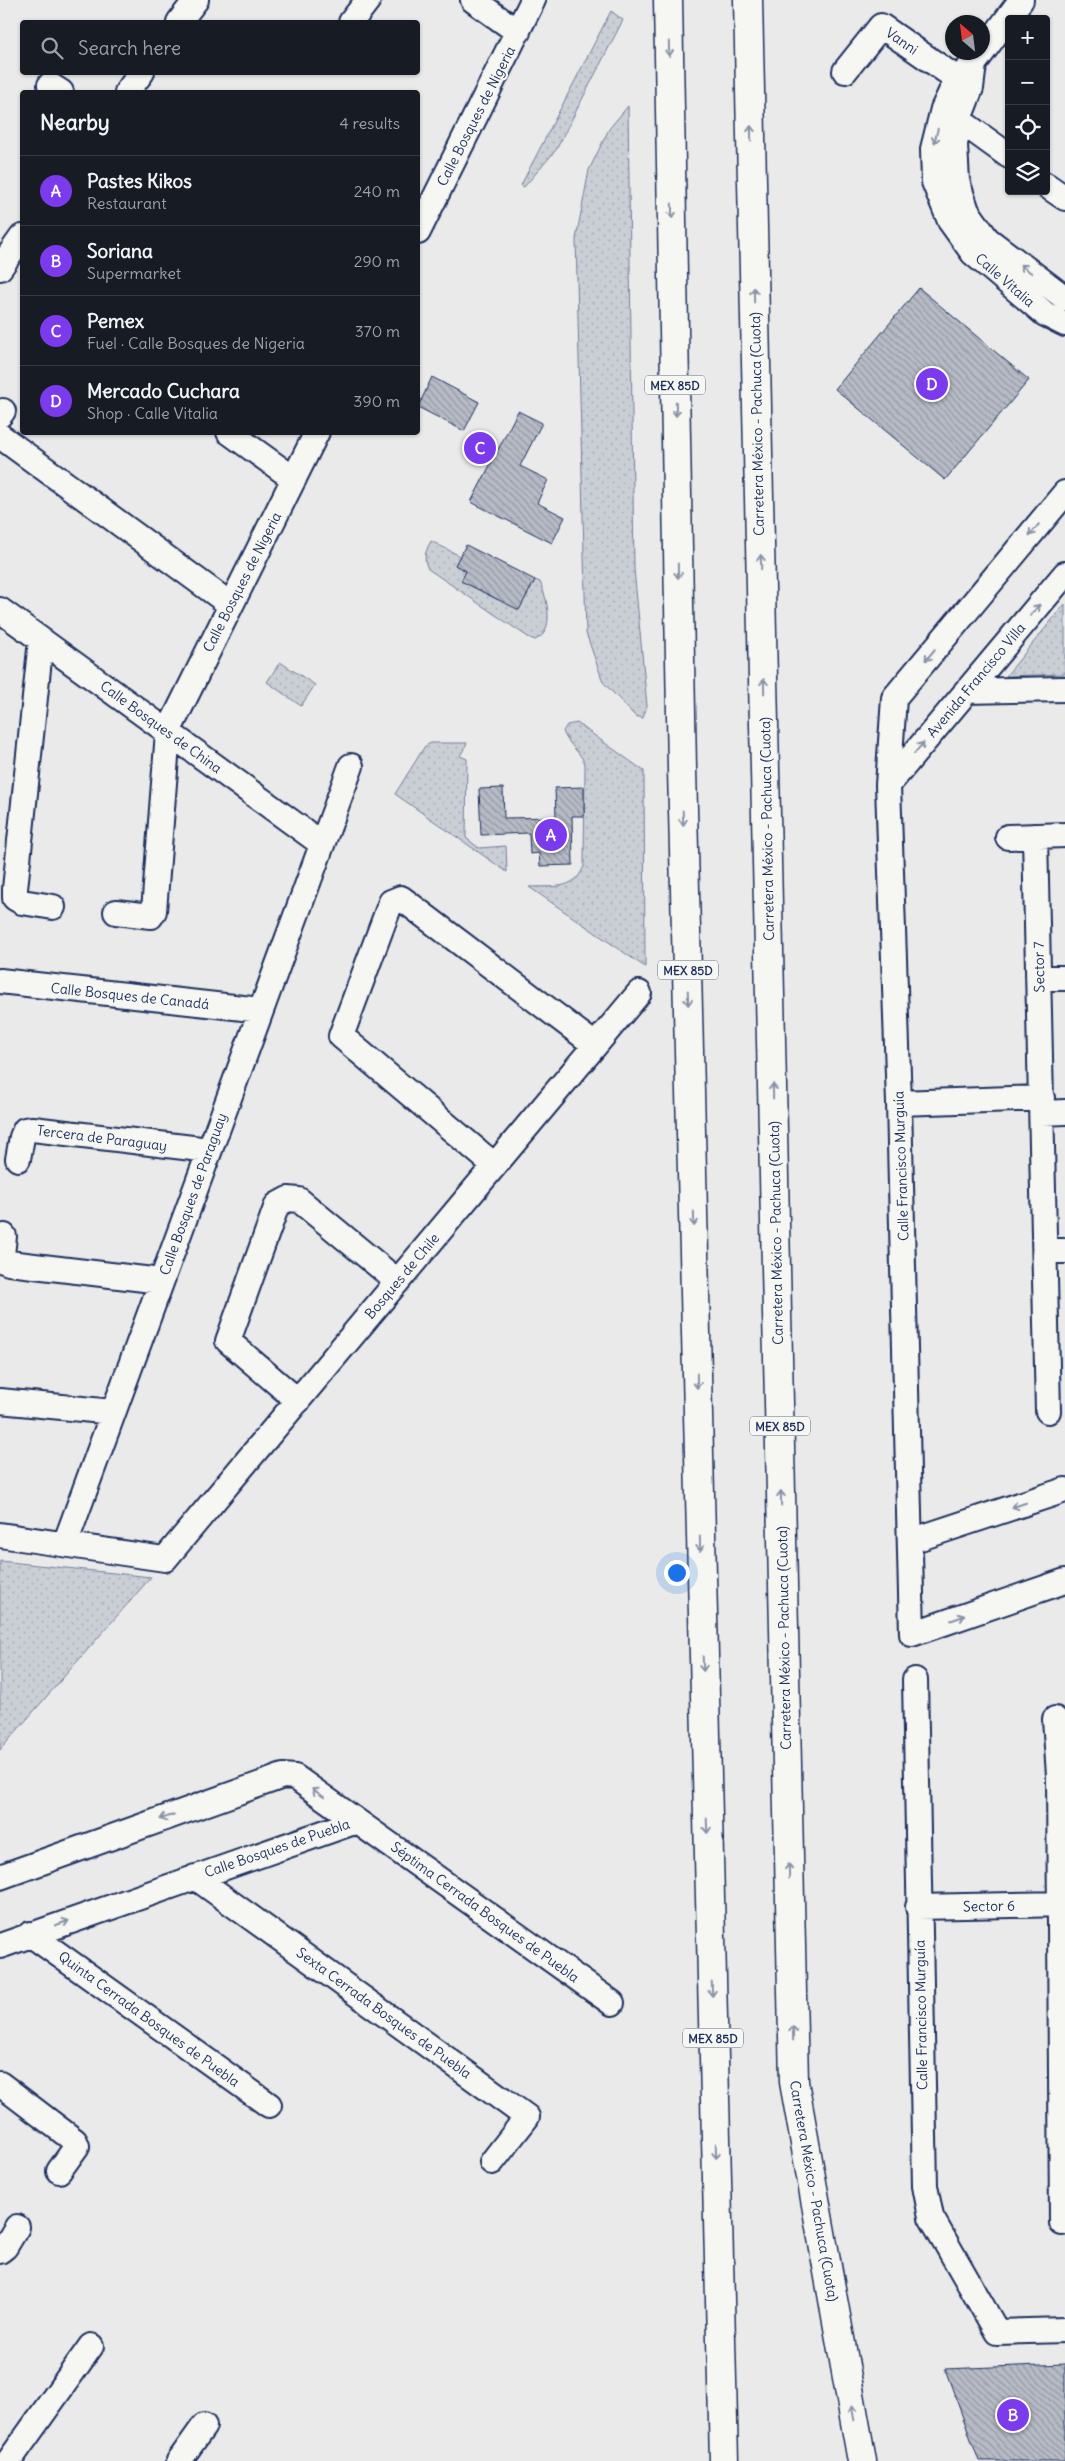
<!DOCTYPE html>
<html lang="en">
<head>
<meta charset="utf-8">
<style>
  body { margin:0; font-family:Delius,sans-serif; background:#20242c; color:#f1f3f6 }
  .controls { position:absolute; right:15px; top:15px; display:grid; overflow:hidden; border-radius:5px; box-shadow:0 1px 4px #0004 }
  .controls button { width:45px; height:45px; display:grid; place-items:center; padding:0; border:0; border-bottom:1px solid #363941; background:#171b24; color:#f1f3f6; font:25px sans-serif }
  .compass { position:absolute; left:945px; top:15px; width:45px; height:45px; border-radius:50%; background:#171b24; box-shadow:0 1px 4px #0004; rotate:332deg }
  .you { position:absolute; left:676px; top:1572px; width:18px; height:18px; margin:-12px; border:4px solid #fff; border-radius:50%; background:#1a73e8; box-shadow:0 0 0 8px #1a73e833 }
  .badge { display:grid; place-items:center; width:32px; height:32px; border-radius:50%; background:#7c3aed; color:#fff; font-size:16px; font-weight:700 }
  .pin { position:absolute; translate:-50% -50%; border:2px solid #fff; box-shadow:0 1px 5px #0006 }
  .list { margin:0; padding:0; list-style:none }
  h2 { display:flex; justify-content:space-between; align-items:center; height:65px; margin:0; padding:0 20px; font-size:21px }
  h2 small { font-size:16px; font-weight:400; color:#9ea1a6 }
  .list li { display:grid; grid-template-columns:32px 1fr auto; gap:15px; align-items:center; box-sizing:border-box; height:70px; padding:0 20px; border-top:1px solid #363941 }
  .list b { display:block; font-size:19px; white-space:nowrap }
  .list p { margin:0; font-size:16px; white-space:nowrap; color:#9ea1a6 }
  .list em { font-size:16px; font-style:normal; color:#9ea1a6 }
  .icon { flex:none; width:28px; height:28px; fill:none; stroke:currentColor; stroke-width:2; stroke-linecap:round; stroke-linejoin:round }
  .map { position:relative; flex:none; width:1065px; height:2461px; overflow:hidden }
  .search { position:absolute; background:#171b24; box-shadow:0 1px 4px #0004; left:20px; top:20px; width:400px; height:55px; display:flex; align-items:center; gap:12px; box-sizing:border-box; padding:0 18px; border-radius:5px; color:#9ea1a6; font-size:19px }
  .panel { position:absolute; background:#171b24; box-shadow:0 1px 4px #0004; left:20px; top:90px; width:400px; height:345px; border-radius:5px }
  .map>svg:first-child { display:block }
  .grass { fill:url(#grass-dots); stroke:#727e9a }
  .building { fill:url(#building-back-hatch); stroke:#1b2f5e }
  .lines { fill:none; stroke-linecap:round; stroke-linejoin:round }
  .minor-casing { stroke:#1b2f5e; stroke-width:28 }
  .highway-casing { stroke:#1b2f5e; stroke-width:31 }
  .minor { stroke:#f6f6f2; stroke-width:24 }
  .highway { stroke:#f6f6f2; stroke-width:28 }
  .oneway { stroke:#8892a8 }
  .labels { text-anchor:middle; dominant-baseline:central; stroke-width:4.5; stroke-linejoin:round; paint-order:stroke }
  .shield { fill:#f6f6f2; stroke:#5d6b8a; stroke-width:1 }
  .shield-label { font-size:12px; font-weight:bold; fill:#1b2f5e }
  .street-label { font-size:14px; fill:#1b2f5e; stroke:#f6f6f2 }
</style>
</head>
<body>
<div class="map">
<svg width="1065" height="2461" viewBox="0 0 1065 2461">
  <defs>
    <pattern id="grass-dots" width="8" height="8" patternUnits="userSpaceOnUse" patternTransform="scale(1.25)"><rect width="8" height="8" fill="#caced5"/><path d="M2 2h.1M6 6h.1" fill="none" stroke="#adb1b9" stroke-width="1.8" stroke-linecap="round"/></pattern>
    <pattern id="building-back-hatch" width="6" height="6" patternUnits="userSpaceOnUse" patternTransform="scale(1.25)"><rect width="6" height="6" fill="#b6bbc6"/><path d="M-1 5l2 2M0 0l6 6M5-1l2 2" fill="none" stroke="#9398a4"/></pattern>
  </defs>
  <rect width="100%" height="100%" fill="#e9eae9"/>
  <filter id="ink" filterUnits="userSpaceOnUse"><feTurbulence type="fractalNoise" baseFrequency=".02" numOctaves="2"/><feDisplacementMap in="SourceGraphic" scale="10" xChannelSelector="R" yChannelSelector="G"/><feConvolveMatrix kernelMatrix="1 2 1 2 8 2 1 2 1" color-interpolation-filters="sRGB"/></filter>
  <g filter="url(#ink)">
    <!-- grass -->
    <path class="grass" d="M611,11l12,9 -67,130 -32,37 -3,-2z
      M628,106l6,463 13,137 -4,12 -8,-2 -32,-34 -17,-49 -10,-394 13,-69 20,-41z
      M431,541l29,15 -5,9 11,6 -4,10 36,19 31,-9 6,-11 5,2c7,16 16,50 -5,58l-7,-3 -100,-68c-5,-11 -3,-17 3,-28z
      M1065,604v70l-59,2z
      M280,662l35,23 -14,21 -34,-24z
      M577,723l67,48 1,196 -116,-80c23,-1 46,4 55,-21l1,-102c-5,-13 -18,-20 -22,-33l4,-6z
      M431,743h36l-7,13 7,3 -1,79 13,10 27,-2 1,26 -112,-78 30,-48z
      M0,1561l151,16 -151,173z"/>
    <!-- building -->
    <path class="building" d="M919,288l110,92 -84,100 -110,-91z
      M432,377l47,25 -15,29 -46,-24z
      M518,411l24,12 -22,43 28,14 -11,23 28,14 -13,26 -81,-41z
      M466,545l69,35 -16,30 -58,-29 5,-10 -11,-6z
      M584,787v29h-12l1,49 -33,1 -1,-13 -9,1 -1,-21 -48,2 -2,-46 24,-1 1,30 52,-1 -1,-29z
      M1065,2364v97h-86l-34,-92z"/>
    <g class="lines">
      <defs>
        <path id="minor" d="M473,0l45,32
          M1021,0l-47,64 -17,15 -14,30 -10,40 1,33 16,39 23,32 72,61 20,10
          M179,22l17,-22
          M351,22l17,-22
          M974,64l-3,24 -12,31 -4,26 2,36 10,30 20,28 78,59
          M845,71l36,-45 88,61
          M50,85l11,7
          M127,92l15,-20
          M948,112l61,44
          M1046,185l19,13
          M418,232l115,-232
          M0,268l22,-31
          M0,415l3,-4
          M229,432l65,47
          M0,436l231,169
          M1065,493l-171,205 -6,87 11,318 13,531 153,-53
          M0,610l322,234
          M41,640l-26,249v9l7,4 31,5
          M966,691l99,-2
          M888,785l177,-211
          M1035,836l13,575
          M1008,837l57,-2
          M116,912l35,4 3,-5 14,-179 149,-300
          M1039,978h26
          M0,981l261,29
          M899,1103l143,-5
          M1042,1113l23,-1
          M18,1159l4,-22 3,-7 8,-1 176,21
          M494,1165l-153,-129 50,-134 10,-4 194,147
          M4,1236l-2,19 2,6 5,2 152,18
          M1045,1251h20
          M0,1401l113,11
          M298,1401l-70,-60 49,-136 11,-6 11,1 98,81
          M0,1535l165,24 474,-566
          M911,1541l154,-51
          M65,1544l286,-778
          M915,1680l10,506 6,31 66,115 68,-2
          M1055,1719l4,56 3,448
          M0,1877l283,-101 12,1 317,226
          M195,1877l332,240 -35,45
          M918,1907l147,-3
          M30,1934l239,171
          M0,1946l357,-125
          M0,2084l75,57 2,5 -18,25
          M0,2251l5,-4 12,-20
          M9,2461l82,-115
          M179,2461l25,-35"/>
        <path id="highway" d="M668,0l14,769 42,1692
          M748,0l46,2082 68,379"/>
      </defs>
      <!-- minor casing -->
      <use href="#minor" class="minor-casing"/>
      <!-- highway casing -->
      <use href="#highway" class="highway-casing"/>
      <!-- minor -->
      <use href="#minor" class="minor"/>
      <!-- highway -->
      <use href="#highway" class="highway"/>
    </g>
    <!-- one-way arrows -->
    <defs><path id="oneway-shaft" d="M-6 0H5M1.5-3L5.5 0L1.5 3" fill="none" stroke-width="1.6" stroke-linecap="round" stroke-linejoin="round" transform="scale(1.25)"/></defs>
    <g class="oneway">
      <use href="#oneway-shaft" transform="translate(669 49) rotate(89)"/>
      <use href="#oneway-shaft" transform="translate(751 133) rotate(-91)"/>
      <use href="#oneway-shaft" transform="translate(936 136) rotate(104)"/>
      <use href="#oneway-shaft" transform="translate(672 211) rotate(89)"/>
      <use href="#oneway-shaft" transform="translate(1026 269) rotate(-143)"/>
      <use href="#oneway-shaft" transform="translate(754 295) rotate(-91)"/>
      <use href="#oneway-shaft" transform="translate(676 409) rotate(89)"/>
      <use href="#oneway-shaft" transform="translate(1034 530) rotate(130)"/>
      <use href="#oneway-shaft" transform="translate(761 562) rotate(-92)"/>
      <use href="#oneway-shaft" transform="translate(678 571) rotate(89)"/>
      <use href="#oneway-shaft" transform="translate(1035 610) rotate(-50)"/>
      <use href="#oneway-shaft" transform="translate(930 655) rotate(130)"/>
      <use href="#oneway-shaft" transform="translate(764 686) rotate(-91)"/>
      <use href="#oneway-shaft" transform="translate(919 748) rotate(-50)"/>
      <use href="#oneway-shaft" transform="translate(683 818) rotate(88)"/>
      <use href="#oneway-shaft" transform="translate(688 998) rotate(88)"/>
      <use href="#oneway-shaft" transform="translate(773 1091) rotate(-91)"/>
      <use href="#oneway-shaft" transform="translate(694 1219) rotate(89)"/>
      <use href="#oneway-shaft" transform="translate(697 1381) rotate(89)"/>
      <use href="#oneway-shaft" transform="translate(781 1498) rotate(-91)"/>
      <use href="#oneway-shaft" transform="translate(1019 1505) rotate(162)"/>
      <use href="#oneway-shaft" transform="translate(700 1544) rotate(89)"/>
      <use href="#oneway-shaft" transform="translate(958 1618) rotate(-19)"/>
      <use href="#oneway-shaft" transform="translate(703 1664) rotate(88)"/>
      <use href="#oneway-shaft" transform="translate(318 1793) rotate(-145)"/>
      <use href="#oneway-shaft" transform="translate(167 1817) rotate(160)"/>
      <use href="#oneway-shaft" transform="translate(707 1826) rotate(88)"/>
      <use href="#oneway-shaft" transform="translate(789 1871) rotate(-91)"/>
      <use href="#oneway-shaft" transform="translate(62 1923) rotate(-19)"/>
      <use href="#oneway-shaft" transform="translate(712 1989) rotate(88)"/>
      <use href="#oneway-shaft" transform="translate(793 2033) rotate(-91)"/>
      <use href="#oneway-shaft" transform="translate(716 2151) rotate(88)"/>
      <use href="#oneway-shaft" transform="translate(853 2413) rotate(-100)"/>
    </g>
  </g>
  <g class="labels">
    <!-- shield labels -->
    <g class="shield">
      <rect x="645" y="375.5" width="60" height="19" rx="4"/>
      <rect x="658" y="960.5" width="60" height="19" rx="4"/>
      <rect x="750" y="1416.5" width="60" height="19" rx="4"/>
      <rect x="683" y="2028.5" width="60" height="19" rx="4"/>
    </g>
    <g class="shield-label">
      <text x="675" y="385">MEX 85D</text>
      <text x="688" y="970">MEX 85D</text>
      <text x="780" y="1426">MEX 85D</text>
      <text x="713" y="2038">MEX 85D</text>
    </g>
    <!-- street labels -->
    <g class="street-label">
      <text transform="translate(902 41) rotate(35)">Vanni</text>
      <text transform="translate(476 116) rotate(-63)">Calle Bosques de Nigeria</text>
      <text transform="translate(1005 280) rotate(41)">Calle Vitalia</text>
      <text transform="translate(757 424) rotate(-91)">Carretera México - Pachuca (Cuota)</text>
      <text transform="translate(242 582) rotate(-63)">Calle Bosques de Nigeria</text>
      <text transform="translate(976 680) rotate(-50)">Avenida Francisco Villa</text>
      <text transform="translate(161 727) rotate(36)">Calle Bosques de China</text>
      <text transform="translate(767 829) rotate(-91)">Carretera México - Pachuca (Cuota)</text>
      <text transform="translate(1039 967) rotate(-91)">Sector 7</text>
      <text transform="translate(130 996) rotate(6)">Calle Bosques de Canadá</text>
      <text transform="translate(102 1138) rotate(7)">Tercera de Paraguay</text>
      <text transform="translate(901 1166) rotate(-92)">Calle Francisco Murguía</text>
      <text transform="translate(193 1194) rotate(-70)">Calle Bosques de Paraguay</text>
      <text transform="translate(776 1233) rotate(-91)">Carretera México - Pachuca (Cuota)</text>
      <text transform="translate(402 1276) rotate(-50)">Bosques de Chile</text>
      <text transform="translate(784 1638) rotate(-91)">Carretera México - Pachuca (Cuota)</text>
      <text transform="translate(277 1848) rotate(-19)">Calle Bosques de Puebla</text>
      <text transform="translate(989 1906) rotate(-1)">Sector 6</text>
      <text transform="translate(485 1912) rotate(36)">Séptima Cerrada Bosques de Puebla</text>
      <text transform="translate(384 2013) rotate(36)">Sexta Cerrada Bosques de Puebla</text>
      <text transform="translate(921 2015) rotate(-91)">Calle Francisco Murguía</text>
      <text transform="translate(149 2019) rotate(36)">Quinta Cerrada Bosques de Puebla</text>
      <text transform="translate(814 2191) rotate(80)">Carretera México - Pachuca (Cuota)</text>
    </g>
  </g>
</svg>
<div class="controls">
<button>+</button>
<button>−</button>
<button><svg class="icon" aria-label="locate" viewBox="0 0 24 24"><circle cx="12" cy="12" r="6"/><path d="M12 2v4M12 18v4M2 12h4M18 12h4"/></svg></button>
<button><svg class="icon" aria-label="layers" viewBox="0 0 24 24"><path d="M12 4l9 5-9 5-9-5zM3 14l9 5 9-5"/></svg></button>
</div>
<svg class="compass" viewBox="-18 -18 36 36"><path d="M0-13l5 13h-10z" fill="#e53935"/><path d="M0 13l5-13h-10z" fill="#9ea1a6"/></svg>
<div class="you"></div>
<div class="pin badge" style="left:551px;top:835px">A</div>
<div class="pin badge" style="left:1013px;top:2415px">B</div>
<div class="pin badge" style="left:480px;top:448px">C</div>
<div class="pin badge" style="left:932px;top:384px">D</div>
<div class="search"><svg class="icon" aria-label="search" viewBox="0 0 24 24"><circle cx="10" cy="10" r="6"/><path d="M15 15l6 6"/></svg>Search here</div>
<section class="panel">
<h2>Nearby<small>4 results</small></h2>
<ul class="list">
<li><span class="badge">A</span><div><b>Pastes Kikos</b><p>Restaurant</p></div><em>240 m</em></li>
<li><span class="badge">B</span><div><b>Soriana</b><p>Supermarket</p></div><em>290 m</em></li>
<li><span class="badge">C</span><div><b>Pemex</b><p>Fuel · Calle Bosques de Nigeria</p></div><em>370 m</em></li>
<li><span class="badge">D</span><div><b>Mercado Cuchara</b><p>Shop · Calle Vitalia</p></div><em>390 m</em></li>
</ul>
</section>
</div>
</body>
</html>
